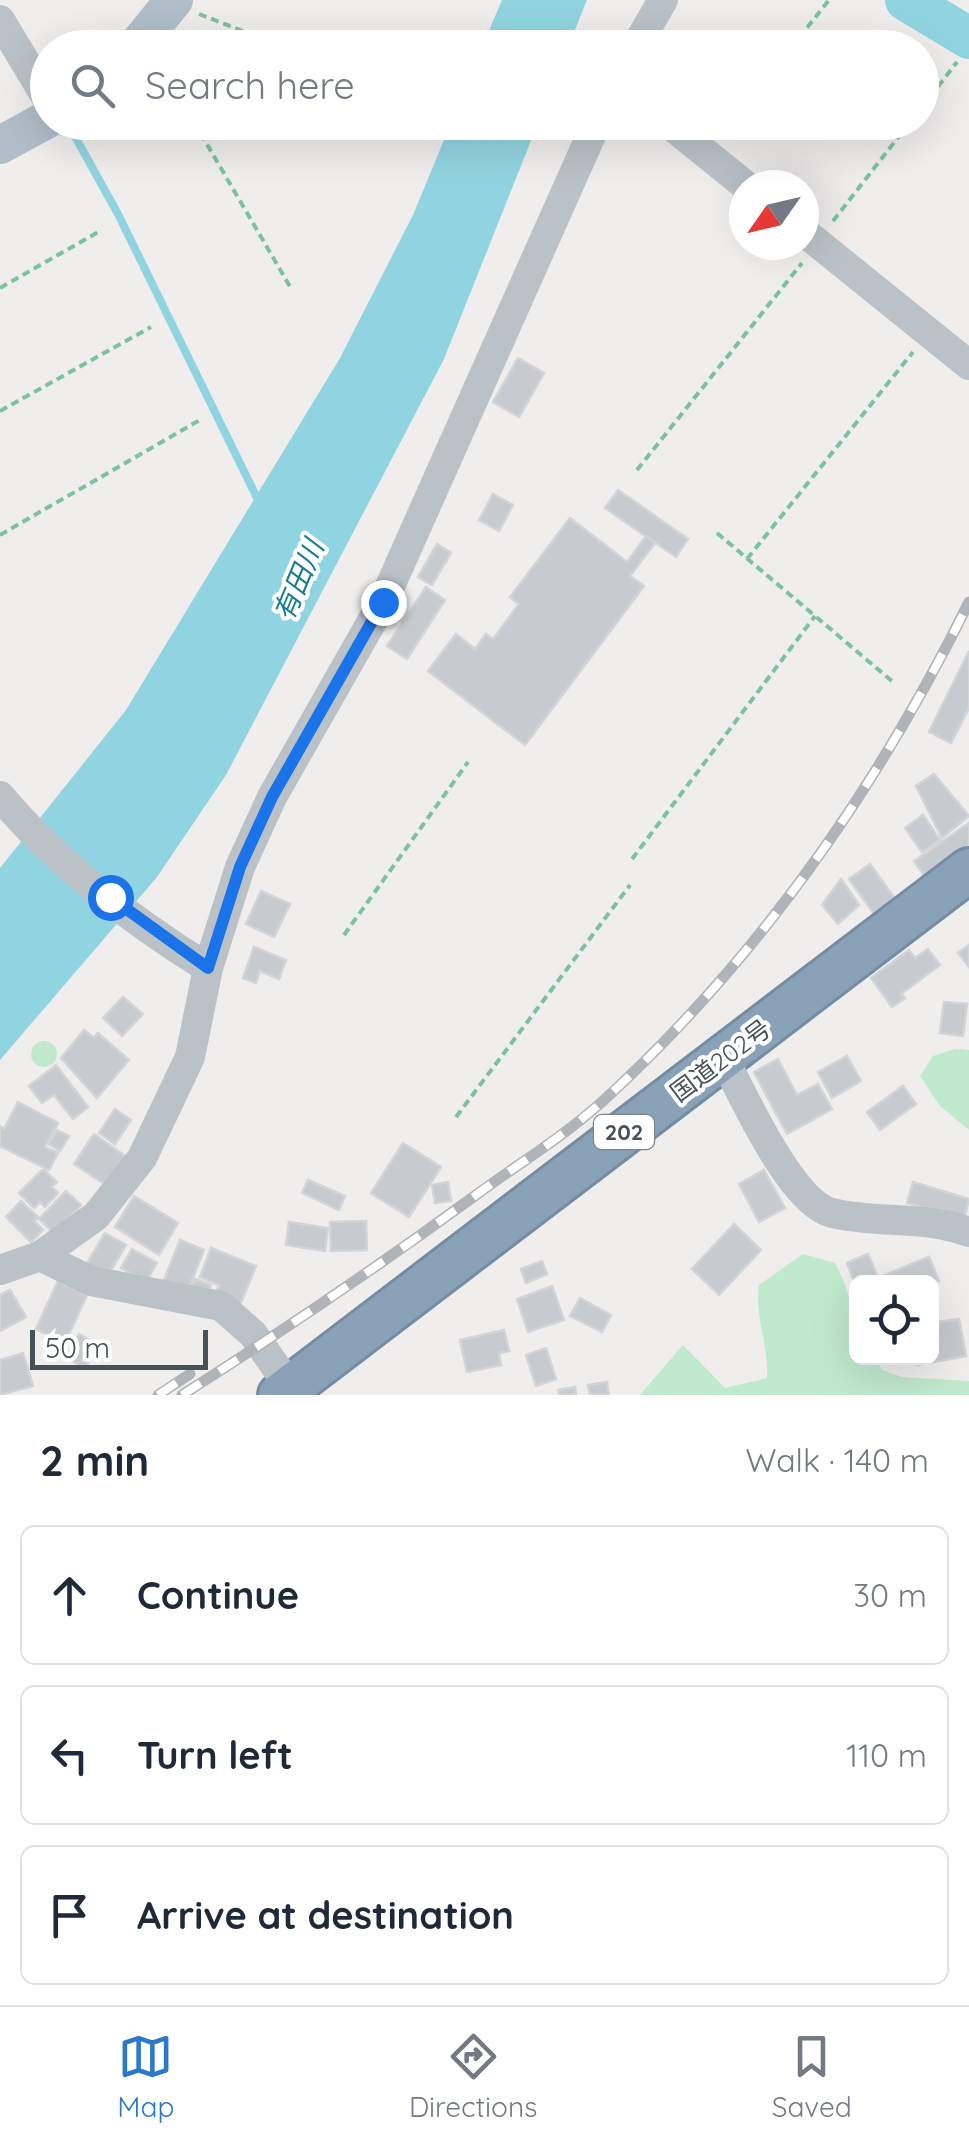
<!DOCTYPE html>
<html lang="en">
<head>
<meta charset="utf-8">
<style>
  body { margin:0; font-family:Quicksand,"Noto Sans JP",sans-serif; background:#f2f2f3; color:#1f2937 }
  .controls { position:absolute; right:30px; bottom:30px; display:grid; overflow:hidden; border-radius:15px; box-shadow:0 10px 40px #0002 }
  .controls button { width:90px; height:90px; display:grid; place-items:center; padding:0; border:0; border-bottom:2px solid #e0e1e3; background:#fff; color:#1f2937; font:50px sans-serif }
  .compass { position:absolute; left:729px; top:170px; width:90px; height:90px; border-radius:50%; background:#fff; box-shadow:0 10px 40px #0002; rotate:236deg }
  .scale { position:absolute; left:30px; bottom:25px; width:178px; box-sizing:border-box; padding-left:10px; border:5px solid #475158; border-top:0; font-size:28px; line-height:35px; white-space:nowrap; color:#475158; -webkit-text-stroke:8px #fff; paint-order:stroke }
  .stop { position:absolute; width:30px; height:30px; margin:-22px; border:8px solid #1a73e8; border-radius:50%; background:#fff }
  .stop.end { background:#1a73e8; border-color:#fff; box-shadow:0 2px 10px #0008 }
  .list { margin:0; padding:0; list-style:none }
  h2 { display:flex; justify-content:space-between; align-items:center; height:130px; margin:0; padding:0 40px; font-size:42px }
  h2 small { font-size:32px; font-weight:400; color:#747a83 }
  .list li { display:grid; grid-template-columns:65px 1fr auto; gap:30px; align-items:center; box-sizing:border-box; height:140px; margin:0 20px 20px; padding:0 20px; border:2px solid #e0e1e3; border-radius:15px }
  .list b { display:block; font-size:38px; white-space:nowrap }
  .list em { font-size:32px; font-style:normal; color:#747a83 }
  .icon { flex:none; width:55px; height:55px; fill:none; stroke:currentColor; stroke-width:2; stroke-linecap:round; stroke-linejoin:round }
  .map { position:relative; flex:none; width:969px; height:1395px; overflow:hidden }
  .search { position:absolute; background:#fff; box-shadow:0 10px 40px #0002; left:30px; right:30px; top:30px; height:110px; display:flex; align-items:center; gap:25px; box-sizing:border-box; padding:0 35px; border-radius:55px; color:#747a83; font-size:38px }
  .sheet { height:610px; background:#fff }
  nav { display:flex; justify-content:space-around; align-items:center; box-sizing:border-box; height:140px; border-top:2px solid #e0e1e3; background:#fff; font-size:28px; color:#747a83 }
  nav a { display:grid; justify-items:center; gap:5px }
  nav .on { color:#2c78ca }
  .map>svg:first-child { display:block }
  .green { fill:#c0e9ce }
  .water { fill:#91d4e1 }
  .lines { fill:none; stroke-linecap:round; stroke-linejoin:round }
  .stream { stroke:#91d4e1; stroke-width:8 }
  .river { stroke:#91d4e1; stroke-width:42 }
  .building { fill:#c7cacf; stroke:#d2d4d8; stroke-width:2.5 }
  .highway-casing { stroke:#758da3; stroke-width:48 }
  .path { stroke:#7cc39d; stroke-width:4; stroke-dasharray:8 5; stroke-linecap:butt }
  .minor { stroke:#bac2c8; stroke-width:30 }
  .major { stroke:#b0bec9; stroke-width:38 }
  .highway { stroke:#8aa2b7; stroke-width:42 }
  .rail-casing { stroke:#b0b3b7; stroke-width:11 }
  .rail { stroke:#fff; stroke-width:8; stroke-dasharray:22; stroke-linecap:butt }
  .route { stroke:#1a73e8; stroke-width:12 }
  .labels { text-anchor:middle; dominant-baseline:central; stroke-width:8; stroke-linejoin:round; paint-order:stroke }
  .shield { fill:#fff; stroke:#7e858a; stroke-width:2.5 }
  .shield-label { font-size:22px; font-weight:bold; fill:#475158 }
  .street-label { font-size:25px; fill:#475158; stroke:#fff }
  .water-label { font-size:28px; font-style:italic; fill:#1a7c90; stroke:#fff }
</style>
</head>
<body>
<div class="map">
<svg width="969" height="1395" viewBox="0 0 969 1395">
  <rect width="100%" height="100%" fill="#f0eded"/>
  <!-- green -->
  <path class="green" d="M31 1054a13 13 0 1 1 26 0a13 13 0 1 1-26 0Z
    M955,1049l14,1v80l-29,-24 -20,-30 13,-20z
    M803,1254l32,9c17,32 21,59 21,95h20l6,12 20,7 67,4v14h-329l43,-50 42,43 42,-10c2,-33 -13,-63 -8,-93z"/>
  <!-- water -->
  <path class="water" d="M502,0h85l-19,47h-86z
    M451,123h87l-94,236 -218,416 -69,102 -157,183v-192l126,-158 214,-352 73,-143z"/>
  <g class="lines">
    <!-- stream -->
    <path class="stream" d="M67,122l51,92 141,288"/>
    <!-- river -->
    <path class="river" d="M906,0l63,38"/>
  </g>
  <!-- building -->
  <path class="building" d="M518,358l26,15 -25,44 -26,-15z
    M618,490l70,49 -12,18 -71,-49z
    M493,494l20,11 -14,26 -20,-11z
    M570,518l57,44 19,-26 9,7 -25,33 14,10 -119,159 -97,-74 28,-37 19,15 11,-15 7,5 26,-35 -9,-7z
    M437,544l14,9 -19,32 -14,-8z
    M426,587l19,13 -38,59 -20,-13z
    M969,651v57l-18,35 -22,-11z
    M934,774l35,42 -27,22 -26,-52z
    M923,815l17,25 -18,12 -17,-24z
    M969,823v30l-41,28 -14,-20z
    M870,864l28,39 -21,15 -28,-39z
    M841,879l18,26 -21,19 -16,-19z
    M261,891l29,13 -16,33 -28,-13z
    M969,945v22l-11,-14z
    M254,947l32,13 -7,19 -19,-8 -4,12 -13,-5z
    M928,949l12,16 -39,29 4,4 -13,9 -21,-29 38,-28 6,8z
    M123,997l20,17 -21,22 -19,-18z
    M944,1002l23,2 -4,32 -23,-3z
    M84,1030l10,8 4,-5 31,27 -32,38 -36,-40z
    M847,1056l14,25 -29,17 -14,-26z
    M778,1059l19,36 21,-11 14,25 -45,25 -33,-62z
    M56,1065l32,42 -15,12 -19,-24 -12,8 -13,-17z
    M903,1086l13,18 -36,26 -13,-18z
    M18,1102l40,21 -13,24 13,6 -9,17 -49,-24v-20l4,3z
    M115,1109l16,11 -16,24 -16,-11z
    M57,1130l12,6 -9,15 -11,-7z
    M94,1134l34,24 -19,29 -35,-23z
    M403,1143l38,24 -32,50 -38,-24z
    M43,1169l14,13 -5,5 6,6 -13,14 -5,-5 -6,6 -15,-15z
    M764,1170l21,38 -26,14 -20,-38z
    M308,1180l37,16 -6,14 -37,-17z
    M448,1182l3,19 -16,2 -3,-18z
    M913,1182l56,17 -5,21 -57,-17z
    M66,1191l15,14 -27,28 -15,-14z
    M134,1196l44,27 -19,32 -44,-28z
    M21,1201l17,16 -4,4 9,9 -12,12 -25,-25z
    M366,1221l1,29 -36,1 -1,-29z
    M289,1222l39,6 -3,23 -39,-6z
    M734,1224l27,26 -42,45 -27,-26z
    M105,1233l21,12 -19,32 -21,-12z
    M180,1240l24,10 -18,45 -24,-10z
    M211,1248l45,18 -16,39 -25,-10 4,-10 -19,-8z
    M132,1249l25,14 -11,19 -25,-14z
    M868,1254l10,24 51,-21 10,24 -83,5 -9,-23z
    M542,1261l5,13 -21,9 -5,-14z
    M195,1279l16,6 -4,12 -17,-6z
    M58,1281l29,14 -22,48 -29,-14z
    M552,1286l12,34 -36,12 -11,-33z
    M10,1290l16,27 -26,14v-36z
    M580,1298l31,17 -9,17 -32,-16z
    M959,1319l7,37 -49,9 -1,-7h16v-35z
    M504,1330l5,21 -10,2 2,12 -34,7 -7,-32z
    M79,1334l19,11 -13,23 -19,-11z
    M546,1348l10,31 -20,7 -10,-31z
    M23,1353l10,33 -33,9v-35z
    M607,1382l2,13h-19l-2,-10z
    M575,1387l1,8h-17l-1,-5z"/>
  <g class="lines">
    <defs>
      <path id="highway" d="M280,1395l689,-525"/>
    </defs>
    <!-- highway casing -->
    <use href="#highway" class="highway-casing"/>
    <!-- path -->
    <path class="path" d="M199,14l87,34
      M791,48l38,-48
      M922,107l35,-45
      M194,122l98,168
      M723,135l9,-13
      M833,221l77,-99
      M0,288l100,-57
      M0,411l151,-84
      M637,470l165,-207
      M717,533l176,149
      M0,535l200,-115
      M747,559l166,-207
      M632,859l183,-243
      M344,935l124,-173
      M456,1117l174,-232"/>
    <!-- minor -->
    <path class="minor" d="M0,20l48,80
      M635,48l28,-48
      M667,122l78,63
      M804,232l165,133
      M0,796c56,67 134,126 208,172
      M723,1057c20,38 68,146 109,156 45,11 92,2 137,19
      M40,1256l51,25 130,25 32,28 37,53
      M0,1270l40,-14 56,-40 46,-58 48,-101 18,-89 32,-101 32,-70 111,-195 214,-480"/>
    <!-- major -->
    <path class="major" d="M135,48l39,-48
      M0,145l48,-26"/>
    <!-- highway -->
    <use href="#highway" class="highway"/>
    <defs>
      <path id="rail" d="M158,1395l32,-21
        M182,1395c101,-64 198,-130 294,-200 42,-31 90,-60 128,-95 154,-141 273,-311 365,-498"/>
    </defs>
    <!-- rail casing -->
    <use href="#rail" class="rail-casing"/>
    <!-- rail -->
    <use href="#rail" class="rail"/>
  </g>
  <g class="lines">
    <!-- route -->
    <path class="route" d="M110,897l98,71 32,-101 32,-70 111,-195"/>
  </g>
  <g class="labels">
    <!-- shield labels -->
    <rect class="shield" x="594" y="1115" width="60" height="34" rx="8"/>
    <g class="shield-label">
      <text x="624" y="1132">202</text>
    </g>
    <!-- street labels -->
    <g class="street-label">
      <text transform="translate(720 1060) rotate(-37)">国道202号</text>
    </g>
    <!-- water labels -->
    <g class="water-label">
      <text transform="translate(298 580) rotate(-67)">有田川</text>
    </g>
  </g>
</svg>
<div class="controls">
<button><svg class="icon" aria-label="locate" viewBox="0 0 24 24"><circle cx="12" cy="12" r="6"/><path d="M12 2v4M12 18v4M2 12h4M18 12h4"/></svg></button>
</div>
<svg class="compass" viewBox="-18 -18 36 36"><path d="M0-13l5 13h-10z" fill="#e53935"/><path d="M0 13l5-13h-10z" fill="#747a83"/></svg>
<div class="scale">50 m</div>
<div class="stop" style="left:110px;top:897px"></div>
<div class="stop end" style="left:383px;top:602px"></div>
<div class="search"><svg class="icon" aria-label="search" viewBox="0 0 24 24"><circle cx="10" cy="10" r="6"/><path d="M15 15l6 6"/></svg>Search here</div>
</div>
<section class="sheet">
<h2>2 min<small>Walk · 140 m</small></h2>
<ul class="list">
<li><svg class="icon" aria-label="ahead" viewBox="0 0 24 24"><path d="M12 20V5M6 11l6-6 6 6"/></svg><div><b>Continue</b></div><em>30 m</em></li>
<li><svg class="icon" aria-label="left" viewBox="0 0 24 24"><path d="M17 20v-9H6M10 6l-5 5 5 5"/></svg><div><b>Turn left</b></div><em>110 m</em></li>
<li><svg class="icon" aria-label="arrive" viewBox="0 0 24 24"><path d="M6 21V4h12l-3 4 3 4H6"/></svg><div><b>Arrive at destination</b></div></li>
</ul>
</section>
<nav>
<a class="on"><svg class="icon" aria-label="map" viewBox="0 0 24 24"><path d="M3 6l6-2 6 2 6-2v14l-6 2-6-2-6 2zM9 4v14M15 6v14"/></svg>Map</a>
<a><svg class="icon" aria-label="directions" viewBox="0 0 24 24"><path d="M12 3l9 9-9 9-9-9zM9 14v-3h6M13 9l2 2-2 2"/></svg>Directions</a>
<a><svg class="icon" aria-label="saved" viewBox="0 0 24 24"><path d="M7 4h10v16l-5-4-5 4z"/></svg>Saved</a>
</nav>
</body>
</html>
